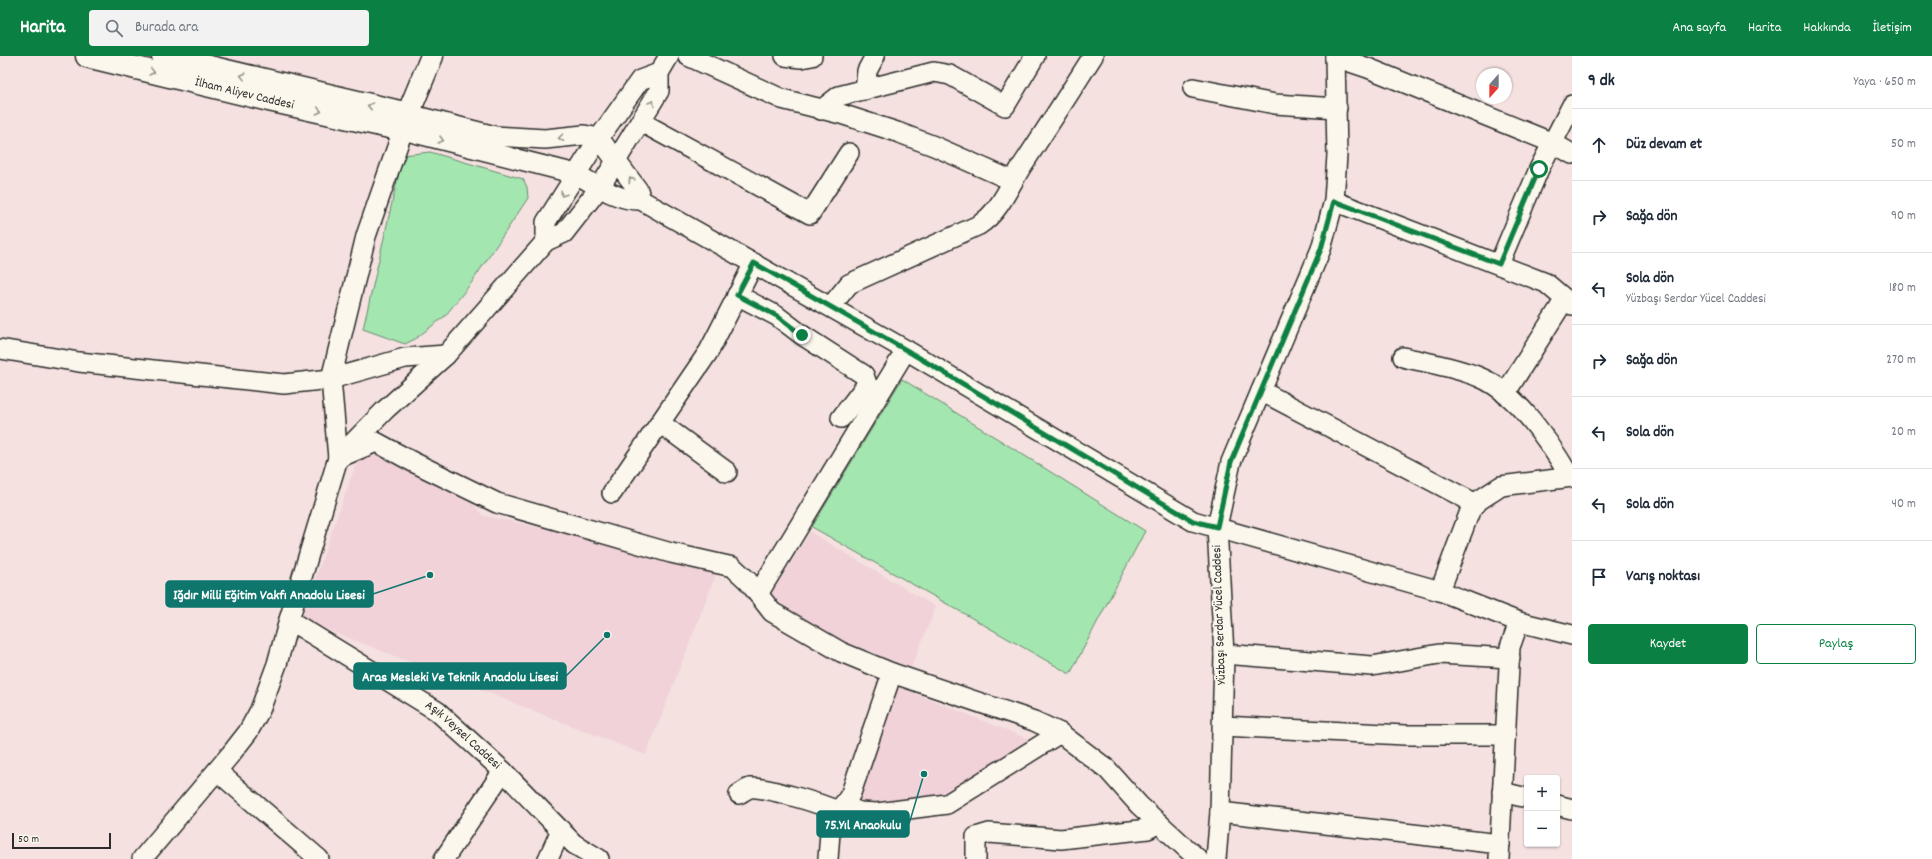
<!DOCTYPE html>
<html lang="tr">
<head>
<meta charset="utf-8">
<style>
  body { margin:0; font-family:Dekko,sans-serif; background:#f2f2f3; color:#1f2937 }
  .controls { position:absolute; right:12px; bottom:12px; display:grid; overflow:hidden; border-radius:4px; box-shadow:0 1px 3px #0004 }
  .controls button { width:36px; height:36px; display:grid; place-items:center; padding:0; border:0; border-bottom:1px solid #e0e1e3; background:#fff; color:#1f2937; font:20px sans-serif }
  .compass { position:absolute; left:1476px; top:12px; width:36px; height:36px; border-radius:50%; background:#fff; box-shadow:0 1px 3px #0004; rotate:201deg }
  .scale { position:absolute; left:12px; bottom:10px; width:99px; box-sizing:border-box; padding-left:4px; border:2px solid #2b2b2b; border-top:0; font-size:11px; line-height:14px; white-space:nowrap; color:#2b2b2b; -webkit-text-stroke:3px #fbf7ec; paint-order:stroke }
  .stop { position:absolute; width:12px; height:12px; margin:-9px; border:3px solid #0b8043; border-radius:50%; background:#fff }
  .stop.end { background:#0b8043; border-color:#fff; box-shadow:0 1px 4px #0008 }
  .list { margin:0; padding:0; list-style:none }
  h2 { display:flex; justify-content:space-between; align-items:center; height:52px; margin:0; padding:0 16px; font-size:17px }
  h2 small { font-size:13px; font-weight:400; color:#747a83 }
  .list li { display:grid; grid-template-columns:26px 1fr auto; gap:12px; align-items:center; box-sizing:border-box; height:72px; padding:0 16px; border-top:1px solid #e0e1e3 }
  .list b { display:block; font-size:15px; white-space:nowrap }
  .list p { margin:0; font-size:13px; white-space:nowrap; color:#747a83 }
  .list em { font-size:13px; font-style:normal; color:#747a83 }
  .actions { display:flex; gap:8px; padding:12px 16px }
  .actions a { flex:1; padding:9px 0; border:1px solid #0b8043; border-radius:4px; text-align:center; font-size:14px; color:#0b8043 }
  .actions .main { background:#0b8043; color:#fff }
  .icon { flex:none; width:22px; height:22px; fill:none; stroke:currentColor; stroke-width:2; stroke-linecap:round; stroke-linejoin:round }
  .map { position:relative; flex:none; width:1572px; height:803px; overflow:hidden }
  header { display:flex; align-items:center; gap:24px; box-sizing:border-box; height:56px; padding:0 20px; background:#0b8043; color:#fff }
  header strong { font-size:19px }
  nav { display:flex; gap:22px; margin-inline-start:auto; font-size:14px }
  .search { width:280px; height:36px; background:#f2f2f3; display:flex; align-items:center; gap:10px; box-sizing:border-box; padding:0 14px; border-radius:4px; color:#747a83; font-size:15px }
  main { display:flex }
  aside { flex:1; background:#fff }
  .map>svg:first-child { display:block }
  .built { fill:#f0d2d8 }
  .green { fill:#a4e6b0; stroke:#68886e }
  .lines { fill:none; stroke-linecap:round; stroke-linejoin:round }
  .minor-casing { stroke:#2b2b2b; stroke-width:22 }
  .major-casing { stroke:#2b2b2b; stroke-width:25 }
  .minor { stroke:#fbf7ec; stroke-width:19 }
  .major { stroke:#fbf7ec; stroke-width:22 }
  .oneway { stroke:#93918c }
  .route { stroke:#0b8043; stroke-width:5 }
  .labels { text-anchor:middle; dominant-baseline:central; stroke-width:3.5; stroke-linejoin:round; paint-order:stroke }
  .street-label { font-size:13px; fill:#2b2b2b; stroke:#fbf7ec }
  .leader { fill:none; stroke:#0f766e; stroke-width:1.5 }
  .callout-dot { fill:#0f766e; stroke:#fbf7ec; stroke-width:1.5 }
  .callout { fill:#0f766e; stroke:#0f766e; stroke-width:1.5 }
  .callout-label { font-size:14px; text-anchor:middle; font-weight:bold; fill:#fff }
</style>
</head>
<body>
<header>
<strong>Harita</strong>
<div class="search"><svg class="icon" aria-label="search" viewBox="0 0 24 24"><circle cx="10" cy="10" r="6"/><path d="M15 15l6 6"/></svg>Burada ara</div>
<nav><a>Ana sayfa</a><a>Harita</a><a>Hakkında</a><a>İletişim</a></nav>
</header>
<main>
<div class="map">
<svg width="1572" height="803" viewBox="0 0 1572 803">
  <rect width="100%" height="100%" fill="#f4e1e0"/>
  <filter id="ink" filterUnits="userSpaceOnUse"><feTurbulence type="fractalNoise" baseFrequency=".025" numOctaves="2"/><feDisplacementMap in="SourceGraphic" scale="8" xChannelSelector="R" yChannelSelector="G"/><feConvolveMatrix kernelMatrix="1 2 1 2 8 2 1 2 1" color-interpolation-filters="sRGB"/></filter>
  <g filter="url(#ink)">
    <!-- built -->
    <path class="built" d="M369,396l104,52 10,12 76,15 157,43 -70,181 -345,-136 56,-158z
      M810,476l126,75 -25,61 -108,-44 -33,-28z
      M892,628l146,59 -99,64 -93,-2z"/>
    <!-- green -->
    <path class="green" d="M430,96l93,27 4,8 1,11 -56,84 -27,34 -30,23 -10,5 -42,-15 40,-174z
      M902,323l243,152 -75,143 -258,-147z"/>
    <g class="lines">
      <defs>
        <g id="minor">
          <path d="M688,0l94,43 59,15 56,18 37,14 79,35"/>
          <path d="M785,0l16,2 11,-2"/>
          <path d="M1335,1l33,11 185,75 19,11"/>
          <path d="M1193,32l82,16 62,4"/>
          <path d="M865,34l2,-19 8,-15"/>
          <path d="M821,54l18,-14 95,-24 16,3 55,31 30,-50"/>
          <path d="M408,58l87,22 50,3 39,-4 15,3 39,52 3,10"/>
          <path d="M641,66l169,92 39,-61"/>
          <path d="M1334,145l212,82 26,22"/>
          <path d="M546,185v-19l53,-84 41,-58 19,-7"/>
          <path d="M1499,208l40,-95 33,-64"/>
          <path d="M737,239l40,21 25,19 62,40 3,9 -26,34"/>
          <path d="M831,250l18,-22 130,-59c20,-13 29,-36 41,-56 25,-38 49,-75 73,-113"/>
          <path d="M0,293l79,13 205,22 47,-5 74,-21 41,-3"/>
          <path d="M1403,301c25,6 52,10 76,20 38,15 71,66 91,100"/>
          <path d="M1261,335l215,113"/>
          <path d="M1505,338l60,-95"/>
          <path d="M660,367l67,49"/>
          <path d="M612,437l97,-142 45,-88"/>
          <path d="M1440,535l30,-80 8,-10 23,-15 71,-9"/>
          <path d="M758,538l148,-244"/>
          <path id="s1" d="M289,564l148,91 66,60 71,73 25,15"/>
          <path d="M1224,598l148,12 67,-12 71,4"/>
          <path d="M1223,670l182,9h100"/>
          <path d="M217,715l102,88"/>
          <path d="M1502,736l25,6"/>
          <path d="M739,738c4,-2 7,-5 11,-6 14,-2 74,17 88,23"/>
          <path d="M1557,749l15,4"/>
          <path d="M843,750l17,6 17,1 70,-9 113,-71"/>
          <path d="M1220,756l280,32"/>
          <path d="M142,803l88,-104 18,-23 12,-22 17,-46 12,-44 49,-162 47,-48 61,-55 100,-114 18,-8 36,-46 59,-96v-18l10,-17"/>
          <path d="M444,803l59,-88"/>
          <path d="M548,803l13,-29"/>
          <path d="M828,803l3,-40c6,-10 14,-13 20,-26l41,-120"/>
          <path d="M976,803v-22l13,-4 72,6 87,-10 11,-6"/>
          <path d="M1198,803l-59,-54 -32,-36 -47,-36 -26,-12 -142,-48 -51,-21 -69,-40 -24,-31 -15,-14 -62,-14 -174,-50 -84,-41 -37,-20 -38,16 -7,-79 35,-143 37,-106 173,44c20,11 42,27 65,26l265,150 287,171 247,70 79,31 53,13"/>
          <path d="M1216,803l4,-47 4,-158 -7,-127 14,-65 90,-213 13,-48 3,-46 -2,-99"/>
          <path d="M1499,803l11,-212 9,-25"/>
        </g>
        <g id="major">
          <path id="s2" d="M87,0l182,44 134,30 5,-16 24,-58"/>
          <path d="M163,0l245,58"/>
        </g>
      </defs>
      <!-- minor casing -->
      <use href="#minor" class="minor-casing"/>
      <!-- major casing -->
      <use href="#major" class="major-casing"/>
      <!-- minor -->
      <use href="#minor" class="minor"/>
      <!-- major -->
      <use href="#major" class="major"/>
    </g>
    <!-- one-way arrows -->
    <defs><path id="oneway-chevron" d="M-2-3.5L2.5 0L-2 3.5" fill="none" stroke-width="1.6" stroke-linecap="round" stroke-linejoin="round"/></defs>
    <g class="oneway">
      <use href="#oneway-chevron" transform="translate(152 16) rotate(14)"/>
      <use href="#oneway-chevron" transform="translate(243 20) rotate(-166)"/>
      <use href="#oneway-chevron" transform="translate(652 47) rotate(-59)"/>
      <use href="#oneway-chevron" transform="translate(370 50) rotate(-167)"/>
      <use href="#oneway-chevron" transform="translate(319 55) rotate(12)"/>
      <use href="#oneway-chevron" transform="translate(561 82) rotate(173)"/>
      <use href="#oneway-chevron" transform="translate(441 84) rotate(15)"/>
      <use href="#oneway-chevron" transform="translate(631 124) rotate(-125)"/>
      <use href="#oneway-chevron" transform="translate(563 138) rotate(123)"/>
    </g>
  </g>
  <g class="lines" filter="url(#ink)">
    <!-- route -->
    <path class="route" d="M802,279l-25,-19 -40,-21 17,-32 152,87 287,171 24,6 14,-65 90,-213 13,-48 165,63 40,-95"/>
  </g>
  <g class="labels">
    <!-- street labels -->
    <g class="street-label">
      <text stroke="none"><textPath href="#s2" startOffset="162">İlham Aliyev Caddesi</textPath></text>
      <text transform="translate(1220 559) rotate(-92)">Yüzbaşı Serdar Yücel Caddesi</text>
      <text stroke="none"><textPath href="#s1" startOffset="209">Aşık Veysel Caddesi</textPath></text>
    </g>
  </g>
  <!-- callouts -->
  <path class="leader" d="M430 519L373 538M607 579L566 620M924 718L909 768"/>
  <g class="callout-dot">
    <circle cx="430" cy="519" r="4"/>
    <circle cx="607" cy="579" r="4"/>
    <circle cx="924" cy="718" r="4"/>
  </g>
  <g class="callout">
    <rect x="166" y="525" width="207" height="26" rx="4"/>
    <rect x="354" y="607" width="212" height="26" rx="4"/>
    <rect x="817" y="755" width="92" height="26" rx="4"/>
  </g>
  <g class="callout-label">
    <text x="269" y="543">Iğdır Milli Eğitim Vakfı Anadolu Lisesi</text>
    <text x="460" y="625">Aras Mesleki Ve Teknik Anadolu Lisesi</text>
    <text x="863" y="773">75.Yıl Anaokulu</text>
  </g>
</svg>
<div class="controls">
<button>+</button>
<button>−</button>
</div>
<svg class="compass" viewBox="-18 -18 36 36"><path d="M0-13l5 13h-10z" fill="#e53935"/><path d="M0 13l5-13h-10z" fill="#747a83"/></svg>
<div class="scale">50 m</div>
<div class="stop" style="left:1539px;top:113px"></div>
<div class="stop end" style="left:802px;top:279px"></div>
</div>
<aside>
<h2>9 dk<small>Yaya · 650 m</small></h2>
<ul class="list">
<li><svg class="icon" aria-label="ahead" viewBox="0 0 24 24"><path d="M12 20V5M6 11l6-6 6 6"/></svg><div><b>Düz devam et</b></div><em>50 m</em></li>
<li><svg class="icon" aria-label="right" viewBox="0 0 24 24"><path d="M7 20v-9h11M14 6l5 5-5 5"/></svg><div><b>Sağa dön</b></div><em>90 m</em></li>
<li><svg class="icon" aria-label="left" viewBox="0 0 24 24"><path d="M17 20v-9H6M10 6l-5 5 5 5"/></svg><div><b>Sola dön</b><p>Yüzbaşı Serdar Yücel Caddesi</p></div><em>180 m</em></li>
<li><svg class="icon" aria-label="right" viewBox="0 0 24 24"><path d="M7 20v-9h11M14 6l5 5-5 5"/></svg><div><b>Sağa dön</b></div><em>270 m</em></li>
<li><svg class="icon" aria-label="left" viewBox="0 0 24 24"><path d="M17 20v-9H6M10 6l-5 5 5 5"/></svg><div><b>Sola dön</b></div><em>20 m</em></li>
<li><svg class="icon" aria-label="left" viewBox="0 0 24 24"><path d="M17 20v-9H6M10 6l-5 5 5 5"/></svg><div><b>Sola dön</b></div><em>40 m</em></li>
<li><svg class="icon" aria-label="arrive" viewBox="0 0 24 24"><path d="M6 21V4h12l-3 4 3 4H6"/></svg><div><b>Varış noktası</b></div></li>
</ul>
<div class="actions"><a class="main">Kaydet</a><a>Paylaş</a></div>
</aside>
</main>
</body>
</html>
